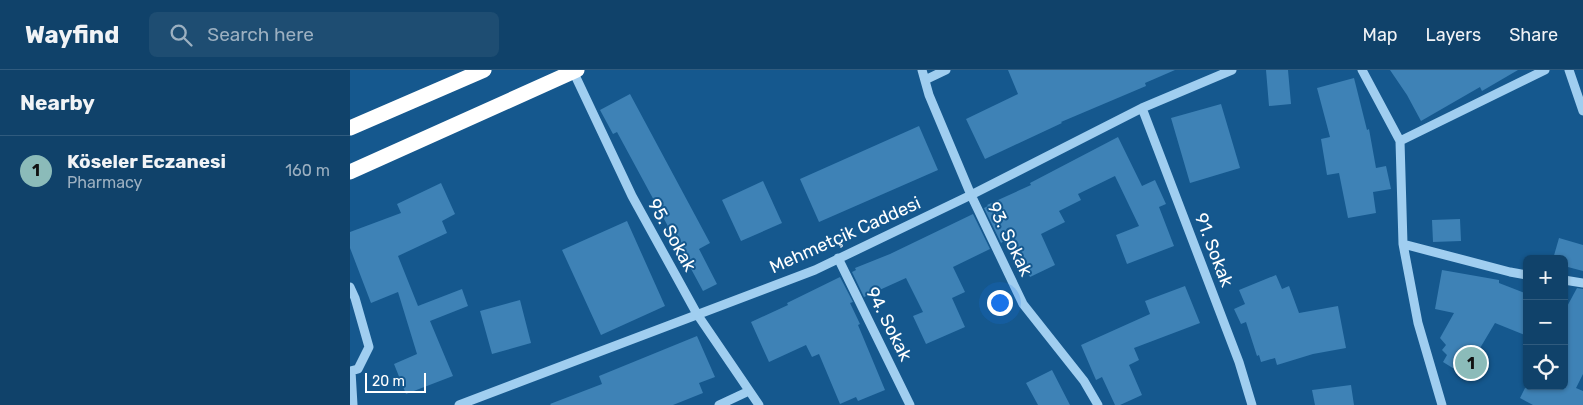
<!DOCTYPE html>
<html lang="en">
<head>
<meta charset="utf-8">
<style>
  body { margin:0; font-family:Rubik,sans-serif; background:#1e4d72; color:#f1f3f6 }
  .controls { position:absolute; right:15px; bottom:15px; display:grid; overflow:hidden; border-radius:8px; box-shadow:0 1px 4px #0004 }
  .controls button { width:45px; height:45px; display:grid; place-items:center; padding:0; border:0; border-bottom:1px solid #305b7e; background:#10426a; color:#f1f3f6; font:25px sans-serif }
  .scale { position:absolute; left:15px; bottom:12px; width:61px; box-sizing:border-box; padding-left:5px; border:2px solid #fff; border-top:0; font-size:14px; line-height:18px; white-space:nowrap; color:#fff; -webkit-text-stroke:4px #15588e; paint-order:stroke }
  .you { position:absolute; left:649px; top:232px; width:18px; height:18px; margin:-12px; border:4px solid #fff; border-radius:50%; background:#1a73e8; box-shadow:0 0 0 8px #1a73e833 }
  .badge { display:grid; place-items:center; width:32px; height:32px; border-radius:50%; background:#8bbbb9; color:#111; font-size:16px; font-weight:700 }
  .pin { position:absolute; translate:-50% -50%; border:2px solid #fff; box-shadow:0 1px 5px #0006 }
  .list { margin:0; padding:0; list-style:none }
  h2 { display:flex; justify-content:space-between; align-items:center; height:65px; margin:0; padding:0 20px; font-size:21px }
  h2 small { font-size:16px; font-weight:400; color:#9cb0c1 }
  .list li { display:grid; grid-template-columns:32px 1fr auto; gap:15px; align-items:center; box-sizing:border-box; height:70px; padding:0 20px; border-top:1px solid #305b7e }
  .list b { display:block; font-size:19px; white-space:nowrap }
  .list p { margin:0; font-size:16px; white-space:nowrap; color:#9cb0c1 }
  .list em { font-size:16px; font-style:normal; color:#9cb0c1 }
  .icon { flex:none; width:28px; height:28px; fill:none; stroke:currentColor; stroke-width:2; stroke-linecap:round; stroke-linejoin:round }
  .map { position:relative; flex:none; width:1233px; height:335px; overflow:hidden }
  header { display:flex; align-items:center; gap:30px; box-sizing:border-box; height:70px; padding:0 25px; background:#10426a; border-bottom:1px solid #305b7e }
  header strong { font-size:24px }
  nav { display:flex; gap:28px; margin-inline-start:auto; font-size:18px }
  .search { width:350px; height:45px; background:#1e4d72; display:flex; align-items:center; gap:12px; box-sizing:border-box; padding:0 18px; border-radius:8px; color:#9cb0c1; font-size:19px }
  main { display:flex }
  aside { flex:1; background:#10426a }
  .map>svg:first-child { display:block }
  .building { fill:#3e82b6 }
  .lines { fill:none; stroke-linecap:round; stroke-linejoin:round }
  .minor { stroke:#a0cef0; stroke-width:9 }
  .highway { stroke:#fff; stroke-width:15 }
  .labels { text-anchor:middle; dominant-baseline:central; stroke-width:4; stroke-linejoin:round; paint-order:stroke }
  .street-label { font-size:18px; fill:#fff; stroke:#15588e }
</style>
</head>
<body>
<header>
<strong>Wayfind</strong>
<div class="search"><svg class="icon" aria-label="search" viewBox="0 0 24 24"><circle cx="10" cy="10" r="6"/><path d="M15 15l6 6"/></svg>Search here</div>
<nav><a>Map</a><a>Layers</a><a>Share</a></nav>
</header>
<main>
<aside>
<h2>Nearby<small></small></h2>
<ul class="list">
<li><span class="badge">1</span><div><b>Köseler Eczanesi</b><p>Pharmacy</p></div><em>160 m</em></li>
</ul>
</aside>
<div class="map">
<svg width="1233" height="335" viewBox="0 0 1233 335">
  <rect width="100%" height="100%" fill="#15588e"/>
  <!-- building -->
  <path class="building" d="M658,0h167l-30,13 1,3 -85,36 1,1 -77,36 -19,-40 52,-25z
    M916,0h22l3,34 -22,2z
    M1040,0h128l-36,21 -2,-4 -59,34 -14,-26z
    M1004,8l13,52 2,-1 7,39 10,-2 5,23 -18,3 3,21 -28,5 -9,-45 -12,2 -6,-36 9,-2 -13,-49z
    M280,24l80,149 -11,6 18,35 -14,7 -86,-159 -4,2 -13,-24z
    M871,34l19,64 -50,15 -19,-65z
    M569,56l19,44 -119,52 -19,-43z
    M768,67l24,49 13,-6 11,24 -7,3 15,39 -47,18 -11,-29 23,-9 -24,-50 -37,18 3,6 -22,11 6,11 -24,12 14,31 -25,12 -12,-26 -7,4 -7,-14 -3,2 -17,-35 4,-2 -1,-1 44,-20 -1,-2z
    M413,111l19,42 -41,18 -19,-41z
    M91,113l14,31 -13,7 5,12 -49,23 20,50 44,-17 6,17 -38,15 23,55 -47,18 -12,-30 23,-10 -19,-62 -27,11 -21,-55v-16l51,-19 -4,-9z
    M623,144l17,35 -37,18 12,25 -13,6 13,29 -39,17 -13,-28 10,-4 -17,-34 -42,19 -12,-25 4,-2 -1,-2 35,-14z
    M1110,149l1,22 -28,1 -1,-22z
    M277,151l38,85 -64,29 -39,-85z
    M1209,168l24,7v26l-19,-5v-7h-11z
    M1092,200l57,10v3l28,11v42l-32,-13 -31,52 -21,-13 4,-7 -5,-5 4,-5 -6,-7 14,-25 -19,-4z
    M926,205l6,14 7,-3 10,27 39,-7 8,42 -33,6 -36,11 -2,-7 -14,4 -2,-7 -2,1 -11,-34 -5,2 -7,-15 11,-5 -6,-14z
    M490,207l13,25 -3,1 10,21 -2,1 27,65 -27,11 -2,-4 -16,7 -21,-50 -7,3 -6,-12 -37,17 -18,-40 37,-17 -1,-2z
    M835,216l15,37 -66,25 5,12 -10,5 13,30 -22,10h-5l-13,-28 -6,3 -15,-35 69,-31 -5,-13z
    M1227,218l6,1v85l-7,14 7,3v14h-50l-13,-7 6,-12h38v-74z
    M170,230l11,43 -39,11 -12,-43z
    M347,266l18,41 -16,6 4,10 -30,12h-122l-1,-1 52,-20 -3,-8z
    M702,300l18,35h-32l-12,-22z
    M1001,315l3,20h-39l-3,-15z"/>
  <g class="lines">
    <!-- minor -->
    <path class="minor" d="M572,0l7,25 42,100 52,109 61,77 14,24
      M1012,0l38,71 3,103 15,79 24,82
      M1219,0l14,41
      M223,1l59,125 65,118 62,91
      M575,10l21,-10
      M792,38l97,254 13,43
      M1050,71l145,-71
      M1053,174l107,28 17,3
      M488,188l72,147
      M1214,210l19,3
      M0,217l5,11 14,49 -11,22 -7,2 2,34
      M109,335l356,-135 156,-75 171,-87 90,-38
      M369,335l30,-14"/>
    <!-- highway -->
    <path class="highway" d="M0,58l134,-58
      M0,102l227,-102"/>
  </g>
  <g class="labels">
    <!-- street labels -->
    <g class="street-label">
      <text transform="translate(322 165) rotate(61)">95. Sokak</text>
      <text transform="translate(495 165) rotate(-24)">Mehmetçik Caddesi</text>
      <text transform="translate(660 169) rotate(64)">93. Sokak</text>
      <text transform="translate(864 180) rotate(69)">91. Sokak</text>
      <text transform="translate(539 254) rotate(63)">94. Sokak</text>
    </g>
  </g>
</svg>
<div class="controls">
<button>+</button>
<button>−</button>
<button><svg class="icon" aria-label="locate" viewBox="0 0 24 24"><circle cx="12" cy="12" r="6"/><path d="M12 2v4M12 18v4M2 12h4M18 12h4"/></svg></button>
</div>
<div class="scale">20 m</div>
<div class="you"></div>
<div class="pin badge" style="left:1121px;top:293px">1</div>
</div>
</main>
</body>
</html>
